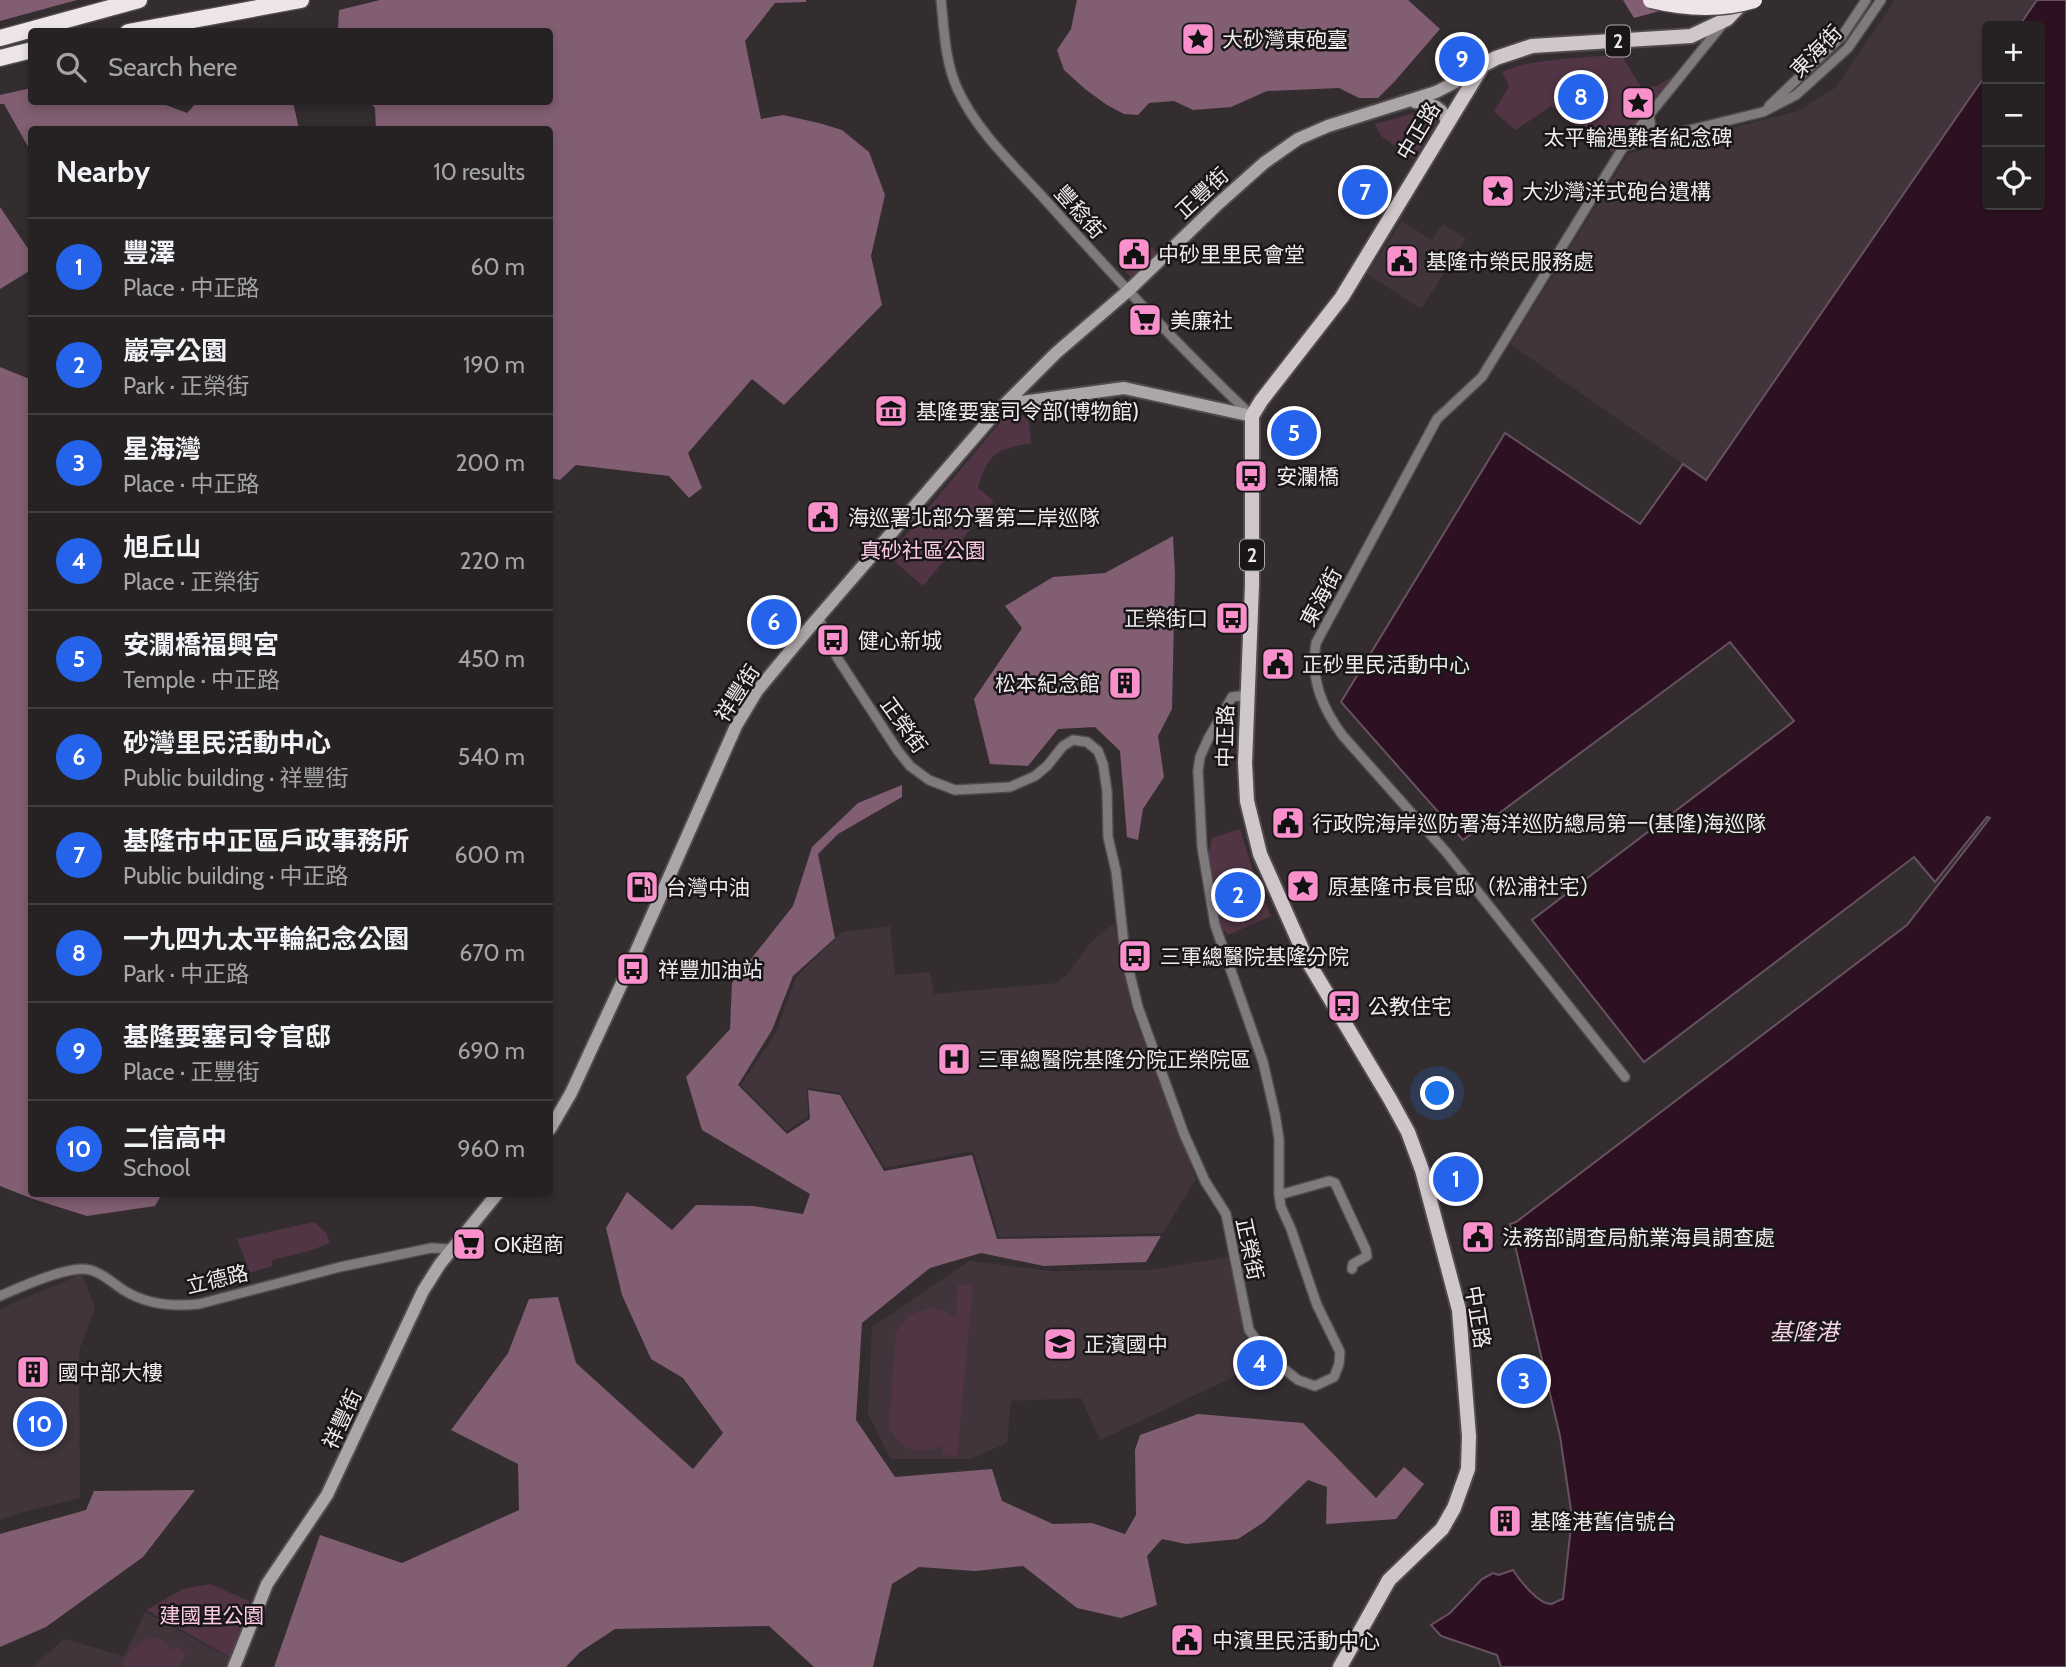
<!DOCTYPE html>
<html lang="en">
<head>
<meta charset="utf-8">
<style>
  body { margin:0; font-family:Cabin,"Noto Sans TC",sans-serif; background:#2e2a2c; color:#f1f3f6 }
  .controls { position:absolute; right:21px; top:21px; display:grid; overflow:hidden; border-radius:7px; box-shadow:0 4px 10px #0003 }
  .controls button { width:63px; height:63px; display:grid; place-items:center; padding:0; border:0; border-bottom:2px solid #423f41; background:#262224; color:#f1f3f6; font:35px sans-serif }
  .you { position:absolute; left:1438px; top:1094px; width:24px; height:24px; margin:-18px; border:5px solid #fff; border-radius:50%; background:#1a73e8; box-shadow:0 0 0 10px #1a73e833 }
  .badge { display:grid; place-items:center; width:46px; height:46px; border-radius:50%; background:#2563eb; color:#fff; font-size:23px; font-weight:700 }
  .pin { position:absolute; translate:-50% -50%; border:4px solid #fff; box-shadow:0 2px 7px #0006 }
  .list { margin:0; padding:0; list-style:none }
  h2 { display:flex; justify-content:space-between; align-items:center; height:91px; margin:0; padding:0 28px; font-size:30px }
  h2 small { font-size:23px; font-weight:400; color:#a4a4a6 }
  .list li { display:grid; grid-template-columns:46px 1fr auto; gap:21px; align-items:center; box-sizing:border-box; height:98px; padding:0 28px; border-top:2px solid #423f41 }
  .list b { display:block; font-size:26px; white-space:nowrap }
  .list p { margin:0; font-size:23px; white-space:nowrap; color:#a4a4a6 }
  .list em { font-size:23px; font-style:normal; color:#a4a4a6 }
  .icon { flex:none; width:38px; height:38px; fill:none; stroke:currentColor; stroke-width:2; stroke-linecap:round; stroke-linejoin:round }
  .map { position:relative; flex:none; width:2066px; height:1667px; overflow:hidden }
  .search { position:absolute; background:#262224; box-shadow:0 4px 10px #0003; left:28px; top:28px; width:525px; height:77px; display:flex; align-items:center; gap:18px; box-sizing:border-box; padding:0 24px; border-radius:7px; color:#a4a4a6; font-size:26px }
  .panel { position:absolute; background:#262224; box-shadow:0 4px 10px #0003; left:28px; top:126px; width:525px; height:1071px; border-radius:7px }
  .map>svg:first-child { display:block }
  .built { fill:#41353b }
  .green { fill:#513545 }
  .forest { fill:#815e71 }
  .water { fill:#2d1122; stroke:#67525f; stroke-width:2 }
  .lines { fill:none; stroke-linecap:round; stroke-linejoin:round }
  .street-casing { stroke:#514b4e; stroke-width:12 }
  .secondary-casing { stroke:#514b4e; stroke-width:16 }
  .primary-casing { stroke:#514b4e; stroke-width:18 }
  .highway-casing { stroke:#514b4e; stroke-width:19 }
  .street { stroke:#7f7b7d; stroke-width:9 }
  .secondary { stroke:#aca6a9; stroke-width:12 }
  .primary { stroke:#cfc7cb; stroke-width:14 }
  .highway { stroke:#eee5ea; stroke-width:16 }
  .highway-bridge-casing { stroke:#514b4e; stroke-width:19; stroke-linecap:butt }
  .highway-bridge { stroke:#eee5ea; stroke-width:16 }
  .labels { text-anchor:middle; dominant-baseline:central; stroke-width:5; stroke-linejoin:round; paint-order:stroke }
  .shield { fill:#191618; stroke:#afaaad; stroke-width:2 }
  .shield-label { font-size:19px; font-weight:bold; fill:#efeaed }
  .poi-label { font-size:21px; fill:#efeaed; stroke:#191618; text-anchor:start }
  .street-label { font-size:21px; fill:#efeaed; stroke:#191618 }
  .park-label { font-size:21px; fill:#fbc9e4; stroke:#191618 }
  .water-label { font-size:23px; font-style:italic; fill:#f8d2e6; stroke:#191618 }
</style>
</head>
<body>
<div class="map">
<svg width="2066" height="1667" viewBox="0 0 2066 1667">
  <rect width="100%" height="100%" fill="#332d30"/>
  <!-- built -->
  <path class="built" d="M1895,0h141l-18,26h-31v45l-281,409 -196,-136 118,-190 170,-43 37,-23z
    M1402,221l30,19 11,-16 23,15 -45,70 -54,-35z
    M1114,923l18,88 64,168 -33,54 -164,4 -26,-86 -88,17 -45,-76 -33,-4 1,28 -21,15 -46,-46 35,-52 20,-56 46,-45 48,-6 5,49 35,-3 4,22 123,-11 9,-7 25,-34z
    M1228,1257l25,105 -11,11 -142,67 -19,-42 -70,3 -4,42 -37,16h-80l-22,-46 4,-86 97,-66 81,10 98,-1z
    M82,1274l13,34 -16,43 1,147 -61,15 -19,7v-211z
    M145,1612l87,47 -4,8h-196l32,-28 60,17z"/>
  <!-- green -->
  <path class="green" d="M1600,56h22l19,31 16,-1 18,-11 -61,79 -63,-48 -35,24 -22,-18 15,-26 -7,-14c30,-13 66,-13 98,-16z
    M1425,110l8,2 4,10 -23,37 -33,-23 -6,-12z
    M1152,247l6,7 -26,24 -7,-6z
    M1028,415l3,28c-35,6 -43,11 -53,45l16,13 -71,85 -35,-30 114,-136z
    M1240,829l14,45 17,42 -43,19 -9,-11 -12,-61 5,-25z
    M314,1222l12,11 4,10 -21,8 -37,9v6l-22,7 -13,-34z
    M958,1285h15l-16,171 -14,-1v-9c-23,9 -44,6 -54,-20l7,-93 3,-6 8,-10 21,-9 17,3 11,8z
    M210,1584l39,17 1,14 -20,42 -84,-47 37,-21z
    M153,1638l12,3 8,10 3,-5 10,6 -7,15h-58c9,-15 13,-26 32,-29z"/>
  <!-- forest -->
  <path class="forest" d="M0,0h77l-77,21z
    M380,0h426v2l-31,1 -30,38 16,78 22,-4 36,8 23,7 27,22 16,43 -14,61 11,49 -98,100 -32,-26 -64,74 14,35 -13,10 -20,-22 -93,-11 -16,15 -10,-2v-348l-174,-1 -1,-21 -5,-6h180v-70l-212,-1 1,-21z
    M1077,0h331l32,29 -45,52 -17,17h-19l-20,-10 -72,3 -36,16 -38,3 -19,-9 -25,2 -11,12 -14,-1 -17,-9 -22,-16 -21,-19 -7,-20 14,-21z
    M1623,0h70l-7,4 -52,14z
    M31,88l1,14h126l29,11 10,-11h96l6,27 -267,1 -1,22 -27,-48h-4v-9z
    M0,207l31,46v17l-31,19z
    M0,367l32,13v814h130l-7,12 -68,10 -54,-17 -33,-13z
    M1173,536l2,38 -3,135 -14,27 6,41 -21,32 -5,31 -11,-3 -7,-86 -25,-24 -37,2 -30,37 -38,-2 -16,-65 48,-71 -17,-22 48,-29 52,-4z
    M902,785v12l-64,37 -20,20 17,84 -42,38 -21,54 -34,55 49,49 23,-15 -2,-29 32,5 44,76 88,-16 25,84 164,-3 -15,26 -102,4 -63,-13 -51,15 -68,55 -6,97 39,57 97,-8 10,32 51,23 39,-1 33,11 11,-19 -1,-65 5,-15 58,-21 105,9 73,75 28,-31 20,17 -28,35 -70,5 1,-37 -19,-7 -44,42 -26,17 -52,5 -24,-5 -15,17 10,49 -36,13 -44,-10 -54,-42 -48,5 -56,-4 -27,17 -19,83h-59l-45,-41 -154,3 -35,23 -14,15h-292l46,-132 82,28 117,-53 -1,-46 -67,-34 57,-77 21,-54 29,-2 18,66 117,106 30,-36 -40,-55 -32,-19 -29,-64 -16,-67 21,-36 45,38 24,-25 57,1 50,8 7,-20 -108,-64 -16,-53 44,-48 2,-46 61,-77 19,-59 46,-44z
    M195,1490l-52,67 -97,70 -46,20v-113l86,-24 8,-19z"/>
  <!-- water -->
  <path class="water" d="M2037,0h29v1667h-565l-4,-12 -56,-19 -10,-11 19,-12 32,-34 11,-6 6,2 14,-5c6,10 27,36 39,34 1,-1 10,-5 11,-5l9,-82 -12,-81 -50,-212 6,-2 391,-297 83,-107 -3,-1 -52,65 -21,-25 -270,205 -112,-142 262,-199 -64,-79 -267,198 -122,-138 164,-269 135,91 43,-60 23,16 281,-407v132h53v-179h-21z"/>
  <g class="lines">
    <defs>
      <path id="street" d="M941,0c3,29 4,61 16,88 21,46 59,79 92,116 65,72 131,144 201,210
        M1769,106l73,-70 24,-36
        M1649,115l2,12 8,7 7,1
        M1624,146l98,-121
        M818,617l20,42 60,92 12,15 19,14 26,10 55,-3 25,-11 12,-10 16,-20 10,-6 14,2 11,9 5,13 4,27 1,46 8,34 9,83 13,53 46,127 21,47 21,33 23,116 20,27 29,23 17,6 19,-9 5,-13 1,-12 -23,-47 -26,-76 -10,-22 -2,-12v-56l-4,-25 -12,-52 -48,-137 -13,-78 -4,-76 2,-14 8,-18 24,-42 15,-2
        M1625,1077l-178,-224 -104,-117c-21,-28 -33,-57 -27,-93l121,-224 45,-42 142,-231 139,-34 33,-17 52,-47 33,-48
        M1279,1195l50,-14 6,2 31,67 1,6 -14,8 -1,5
        M0,1296c20,-9 61,-27 82,-27 17,0 30,14 43,22 23,14 48,16 74,13l141,-37 91,-19 20,1"/>
      <path id="secondary" d="M1415,102c17,2 30,4 32,23
        M999,410l57,-57 73,-63 89,-86 46,-41 34,-24 30,-13 108,-34 27,-14 18,-11
        M550,1129l21,-36 51,-110 114,-257 21,-35 53,-64 182,-210 30,-15 102,-14 128,28
        M234,1667l33,-83 60,-89 96,-204 17,-27 57,-70"/>
      <path id="primary" d="M1340,1667l49,-87 53,-51 12,-21 14,-39 1,-33 -10,-126 -37,-140 -14,-38 -18,-33 -83,-139 -47,-106 -13,-53 -2,-38 7,-178v-169l9,-15 81,-104 141,-232 13,-7 36,-12 159,-10 36,-17 18,-19"/>
      <path id="highway" d="M128,32l173,-32
        M0,38l139,-38
        M0,58l32,-8"/>
    </defs>
    <!-- street casing -->
    <use href="#street" class="street-casing"/>
    <!-- secondary casing -->
    <use href="#secondary" class="secondary-casing"/>
    <!-- primary casing -->
    <use href="#primary" class="primary-casing"/>
    <!-- highway casing -->
    <use href="#highway" class="highway-casing"/>
    <!-- street -->
    <use href="#street" class="street"/>
    <!-- secondary -->
    <use href="#secondary" class="secondary"/>
    <!-- primary -->
    <use href="#primary" class="primary"/>
    <!-- highway -->
    <use href="#highway" class="highway"/>
    <defs>
      <path id="highway-bridge" d="M1651,0c33,8 70,10 103,0"/>
    </defs>
    <!-- highway-bridge casing -->
    <use href="#highway-bridge" class="highway-bridge-casing"/>
    <!-- highway-bridge -->
    <use href="#highway-bridge" class="highway-bridge"/>
  </g>
  <!-- icons -->
  <defs>
    <symbol id="sight-square" viewBox="-11 -11 22 22"><rect x="-9" y="-9" width="18" height="18" rx="4" fill="#f890cc" stroke="#191618"/><path d="M0-6L1.8-2.2L6-1.7L2.9 1.2L3.7 5.4L0 3.3L-3.7 5.4L-2.9 1.2L-6-1.7L-1.8-2.2Z" fill="#111"/></symbol>
    <symbol id="civic-square" viewBox="-11 -11 22 22"><rect x="-9" y="-9" width="18" height="18" rx="4" fill="#f890cc" stroke="#191618"/><path d="M-.6-6.5H3V-4.5H.6V-3L4-1V1h2V6H-6V1h2V-1L-.6-3ZM-1.2 2.5V6h2.4V2.5Z" fill="#111"/></symbol>
    <symbol id="supermarket-square" viewBox="-11 -11 22 22"><rect x="-9" y="-9" width="18" height="18" rx="4" fill="#f890cc" stroke="#191618"/><path d="M-6-5.5h2.5l.6 2H6L4.5 2H-2.5L-4.4-4H-6ZM-1.5 3.2a1.3 1.3 0 1 0 .1 0ZM3 3.2a1.3 1.3 0 1 0 .1 0Z" fill="#111"/></symbol>
    <symbol id="museum-square" viewBox="-11 -11 22 22"><rect x="-9" y="-9" width="18" height="18" rx="4" fill="#f890cc" stroke="#191618"/><path d="M0-6L6-3V-2H-6V-3ZM-5-1h2V3h-2ZM-1-1h2V3h-2ZM3-1h2V3H3ZM-6 4H6V6H-6Z" fill="#111"/></symbol>
    <symbol id="bus-square" viewBox="-11 -11 22 22"><rect x="-9" y="-9" width="18" height="18" rx="4" fill="#f890cc" stroke="#191618"/><path d="M-5-6H5V4H4V6H2V4H-2V6H-4V4H-5ZM-3.5-4V0h7V-4ZM-3.5 1.2v1.5H-2V1.2ZM2 1.2v1.5H3.5V1.2Z" fill="#111"/></symbol>
    <symbol id="building-square" viewBox="-11 -11 22 22"><rect x="-9" y="-9" width="18" height="18" rx="4" fill="#f890cc" stroke="#191618"/><path d="M-4-6H4V6H1V3H-1V6H-4ZM-2.5-4.3h1.7v1.8h-1.7ZM.8-4.3h1.7v1.8H.8ZM-2.5-1h1.7V.8h-1.7ZM.8-1h1.7V.8H.8Z" fill="#111"/></symbol>
    <symbol id="fuel-square" viewBox="-11 -11 22 22"><rect x="-9" y="-9" width="18" height="18" rx="4" fill="#f890cc" stroke="#191618"/><path d="M-5.5-6h7V0h2V4h1.3V-2.5L3-4.5l.8-.8L6-3V5H2.5V1h-1V6h-7ZM-4.2-4.7v3.2H.2V-4.7Z" fill="#111"/></symbol>
    <symbol id="hospital-square" viewBox="-11 -11 22 22"><rect x="-9" y="-9" width="18" height="18" rx="4" fill="#f890cc" stroke="#191618"/><path d="M-5-5h3v3.5h4V-5h3V5h-3V1.5h-4V5h-3Z" fill="#111"/></symbol>
    <symbol id="school-square" viewBox="-11 -11 22 22"><rect x="-9" y="-9" width="18" height="18" rx="4" fill="#f890cc" stroke="#191618"/><path d="M0-5L7-2L0 1L-7-2ZM-4 1L0 2.5L4 1V4Q0 6-4 4Z" fill="#111"/></symbol>
  </defs>
  <g fill-rule="evenodd">
    <use href="#sight-square" x="1179" y="20" width="38" height="38"/>
    <use href="#sight-square" x="1619" y="84" width="38" height="38"/>
    <use href="#sight-square" x="1479" y="172" width="38" height="38"/>
    <use href="#civic-square" x="1115" y="235" width="38" height="38"/>
    <use href="#civic-square" x="1383" y="242" width="38" height="38"/>
    <use href="#supermarket-square" x="1126" y="301" width="38" height="38"/>
    <use href="#museum-square" x="872" y="392" width="38" height="38"/>
    <use href="#bus-square" x="1232" y="457" width="38" height="38"/>
    <use href="#civic-square" x="804" y="498" width="38" height="38"/>
    <use href="#bus-square" x="1213" y="599" width="38" height="38"/>
    <use href="#bus-square" x="814" y="621" width="38" height="38"/>
    <use href="#civic-square" x="1259" y="645" width="38" height="38"/>
    <use href="#building-square" x="1106" y="664" width="38" height="38"/>
    <use href="#civic-square" x="1269" y="804" width="38" height="38"/>
    <use href="#sight-square" x="1284" y="867" width="38" height="38"/>
    <use href="#fuel-square" x="623" y="868" width="38" height="38"/>
    <use href="#bus-square" x="1116" y="937" width="38" height="38"/>
    <use href="#bus-square" x="614" y="950" width="38" height="38"/>
    <use href="#bus-square" x="1325" y="987" width="38" height="38"/>
    <use href="#hospital-square" x="935" y="1040" width="38" height="38"/>
    <use href="#civic-square" x="1459" y="1218" width="38" height="38"/>
    <use href="#supermarket-square" x="450" y="1225" width="38" height="38"/>
    <use href="#school-square" x="1041" y="1325" width="38" height="38"/>
    <use href="#building-square" x="14" y="1353" width="38" height="38"/>
    <use href="#building-square" x="1486" y="1502" width="38" height="38"/>
    <use href="#civic-square" x="1168" y="1621" width="38" height="38"/>
  </g>
  <g class="labels">
    <!-- shield labels -->
    <g class="shield">
      <rect x="1606" y="25.5" width="24" height="31" rx="5"/>
      <rect x="1240" y="539.5" width="24" height="31" rx="5"/>
    </g>
    <g class="shield-label">
      <text x="1618" y="41">2</text>
      <text x="1252" y="555">2</text>
    </g>
    <!-- poi labels -->
    <g class="poi-label">
      <text x="1222" y="39">大砂灣東砲臺</text>
      <text x="1638" y="137" text-anchor="middle">太平輪遇難者紀念碑</text>
      <text x="1522" y="191">大沙灣洋式砲台遺構</text>
      <text x="1158" y="254">中砂里里民會堂</text>
      <text x="1426" y="261">基隆市榮民服務處</text>
      <text x="1170" y="320">美廉社</text>
      <text x="916" y="411">基隆要塞司令部(博物館)</text>
      <text x="1276" y="476">安瀾橋</text>
      <text x="848" y="517">海巡署北部分署第二岸巡隊</text>
      <text x="1208" y="618" text-anchor="end">正榮街口</text>
      <text x="858" y="640">健心新城</text>
      <text x="1302" y="664">正砂里民活動中心</text>
      <text x="1100" y="683" text-anchor="end">松本紀念館</text>
      <text x="1312" y="823">行政院海岸巡防署海洋巡防總局第一(基隆)海巡隊</text>
      <text x="1328" y="886">原基隆市長官邸（松浦社宅）</text>
      <text x="666" y="887">台灣中油</text>
      <text x="1160" y="956">三軍總醫院基隆分院</text>
      <text x="658" y="969">祥豐加油站</text>
      <text x="1368" y="1006">公教住宅</text>
      <text x="978" y="1059">三軍總醫院基隆分院正榮院區</text>
      <text x="1502" y="1237">法務部調查局航業海員調查處</text>
      <text x="494" y="1244">OK超商</text>
      <text x="1084" y="1344">正濱國中</text>
      <text x="58" y="1372">國中部大樓</text>
      <text x="1530" y="1521">基隆港舊信號台</text>
      <text x="1212" y="1640">中濱里民活動中心</text>
    </g>
    <!-- street labels -->
    <g class="street-label">
      <text transform="translate(1816 51) rotate(-46)">東海街</text>
      <text transform="translate(1418 131) rotate(-59)">中正路</text>
      <text transform="translate(1202 193) rotate(-43)">正豐街</text>
      <text transform="translate(1080 212) rotate(48)">豐稔街</text>
      <text transform="translate(1321 597) rotate(-62)">東海街</text>
      <text transform="translate(737 693) rotate(-57)">祥豐街</text>
      <text transform="translate(904 725) rotate(54)">正榮街</text>
      <text transform="translate(1225 736) rotate(-89)">中正路</text>
      <text transform="translate(1250 1249) rotate(78)">正榮街</text>
      <text transform="translate(217 1279) rotate(-13)">立德路</text>
      <text transform="translate(1478 1317) rotate(81)">中正路</text>
      <text transform="translate(342 1419) rotate(-65)">祥豐街</text>
    </g>
    <!-- park labels -->
    <g class="park-label">
      <text x="923" y="550">真砂社區公園</text>
      <text x="212" y="1615">建國里公園</text>
    </g>
    <!-- water labels -->
    <g class="water-label">
      <text x="1804" y="1332">基隆港</text>
    </g>
  </g>
</svg>
<div class="controls">
<button>+</button>
<button>−</button>
<button><svg class="icon" aria-label="locate" viewBox="0 0 24 24"><circle cx="12" cy="12" r="6"/><path d="M12 2v4M12 18v4M2 12h4M18 12h4"/></svg></button>
</div>
<div class="you"></div>
<div class="pin badge" style="left:1456px;top:1179px">1</div>
<div class="pin badge" style="left:1238px;top:895px">2</div>
<div class="pin badge" style="left:1524px;top:1381px">3</div>
<div class="pin badge" style="left:1260px;top:1363px">4</div>
<div class="pin badge" style="left:1294px;top:433px">5</div>
<div class="pin badge" style="left:774px;top:622px">6</div>
<div class="pin badge" style="left:1365px;top:192px">7</div>
<div class="pin badge" style="left:1581px;top:97px">8</div>
<div class="pin badge" style="left:1462px;top:59px">9</div>
<div class="pin badge" style="left:40px;top:1424px">10</div>
<div class="search"><svg class="icon" aria-label="search" viewBox="0 0 24 24"><circle cx="10" cy="10" r="6"/><path d="M15 15l6 6"/></svg>Search here</div>
<section class="panel">
<h2>Nearby<small>10 results</small></h2>
<ul class="list">
<li><span class="badge">1</span><div><b>豐澤</b><p>Place · 中正路</p></div><em>60 m</em></li>
<li><span class="badge">2</span><div><b>巖亭公園</b><p>Park · 正榮街</p></div><em>190 m</em></li>
<li><span class="badge">3</span><div><b>星海灣</b><p>Place · 中正路</p></div><em>200 m</em></li>
<li><span class="badge">4</span><div><b>旭丘山</b><p>Place · 正榮街</p></div><em>220 m</em></li>
<li><span class="badge">5</span><div><b>安瀾橋福興宮</b><p>Temple · 中正路</p></div><em>450 m</em></li>
<li><span class="badge">6</span><div><b>砂灣里民活動中心</b><p>Public building · 祥豐街</p></div><em>540 m</em></li>
<li><span class="badge">7</span><div><b>基隆市中正區戶政事務所</b><p>Public building · 中正路</p></div><em>600 m</em></li>
<li><span class="badge">8</span><div><b>一九四九太平輪紀念公園</b><p>Park · 中正路</p></div><em>670 m</em></li>
<li><span class="badge">9</span><div><b>基隆要塞司令官邸</b><p>Place · 正豐街</p></div><em>690 m</em></li>
<li><span class="badge">10</span><div><b>二信高中</b><p>School</p></div><em>960 m</em></li>
</ul>
</section>
</div>
</body>
</html>
